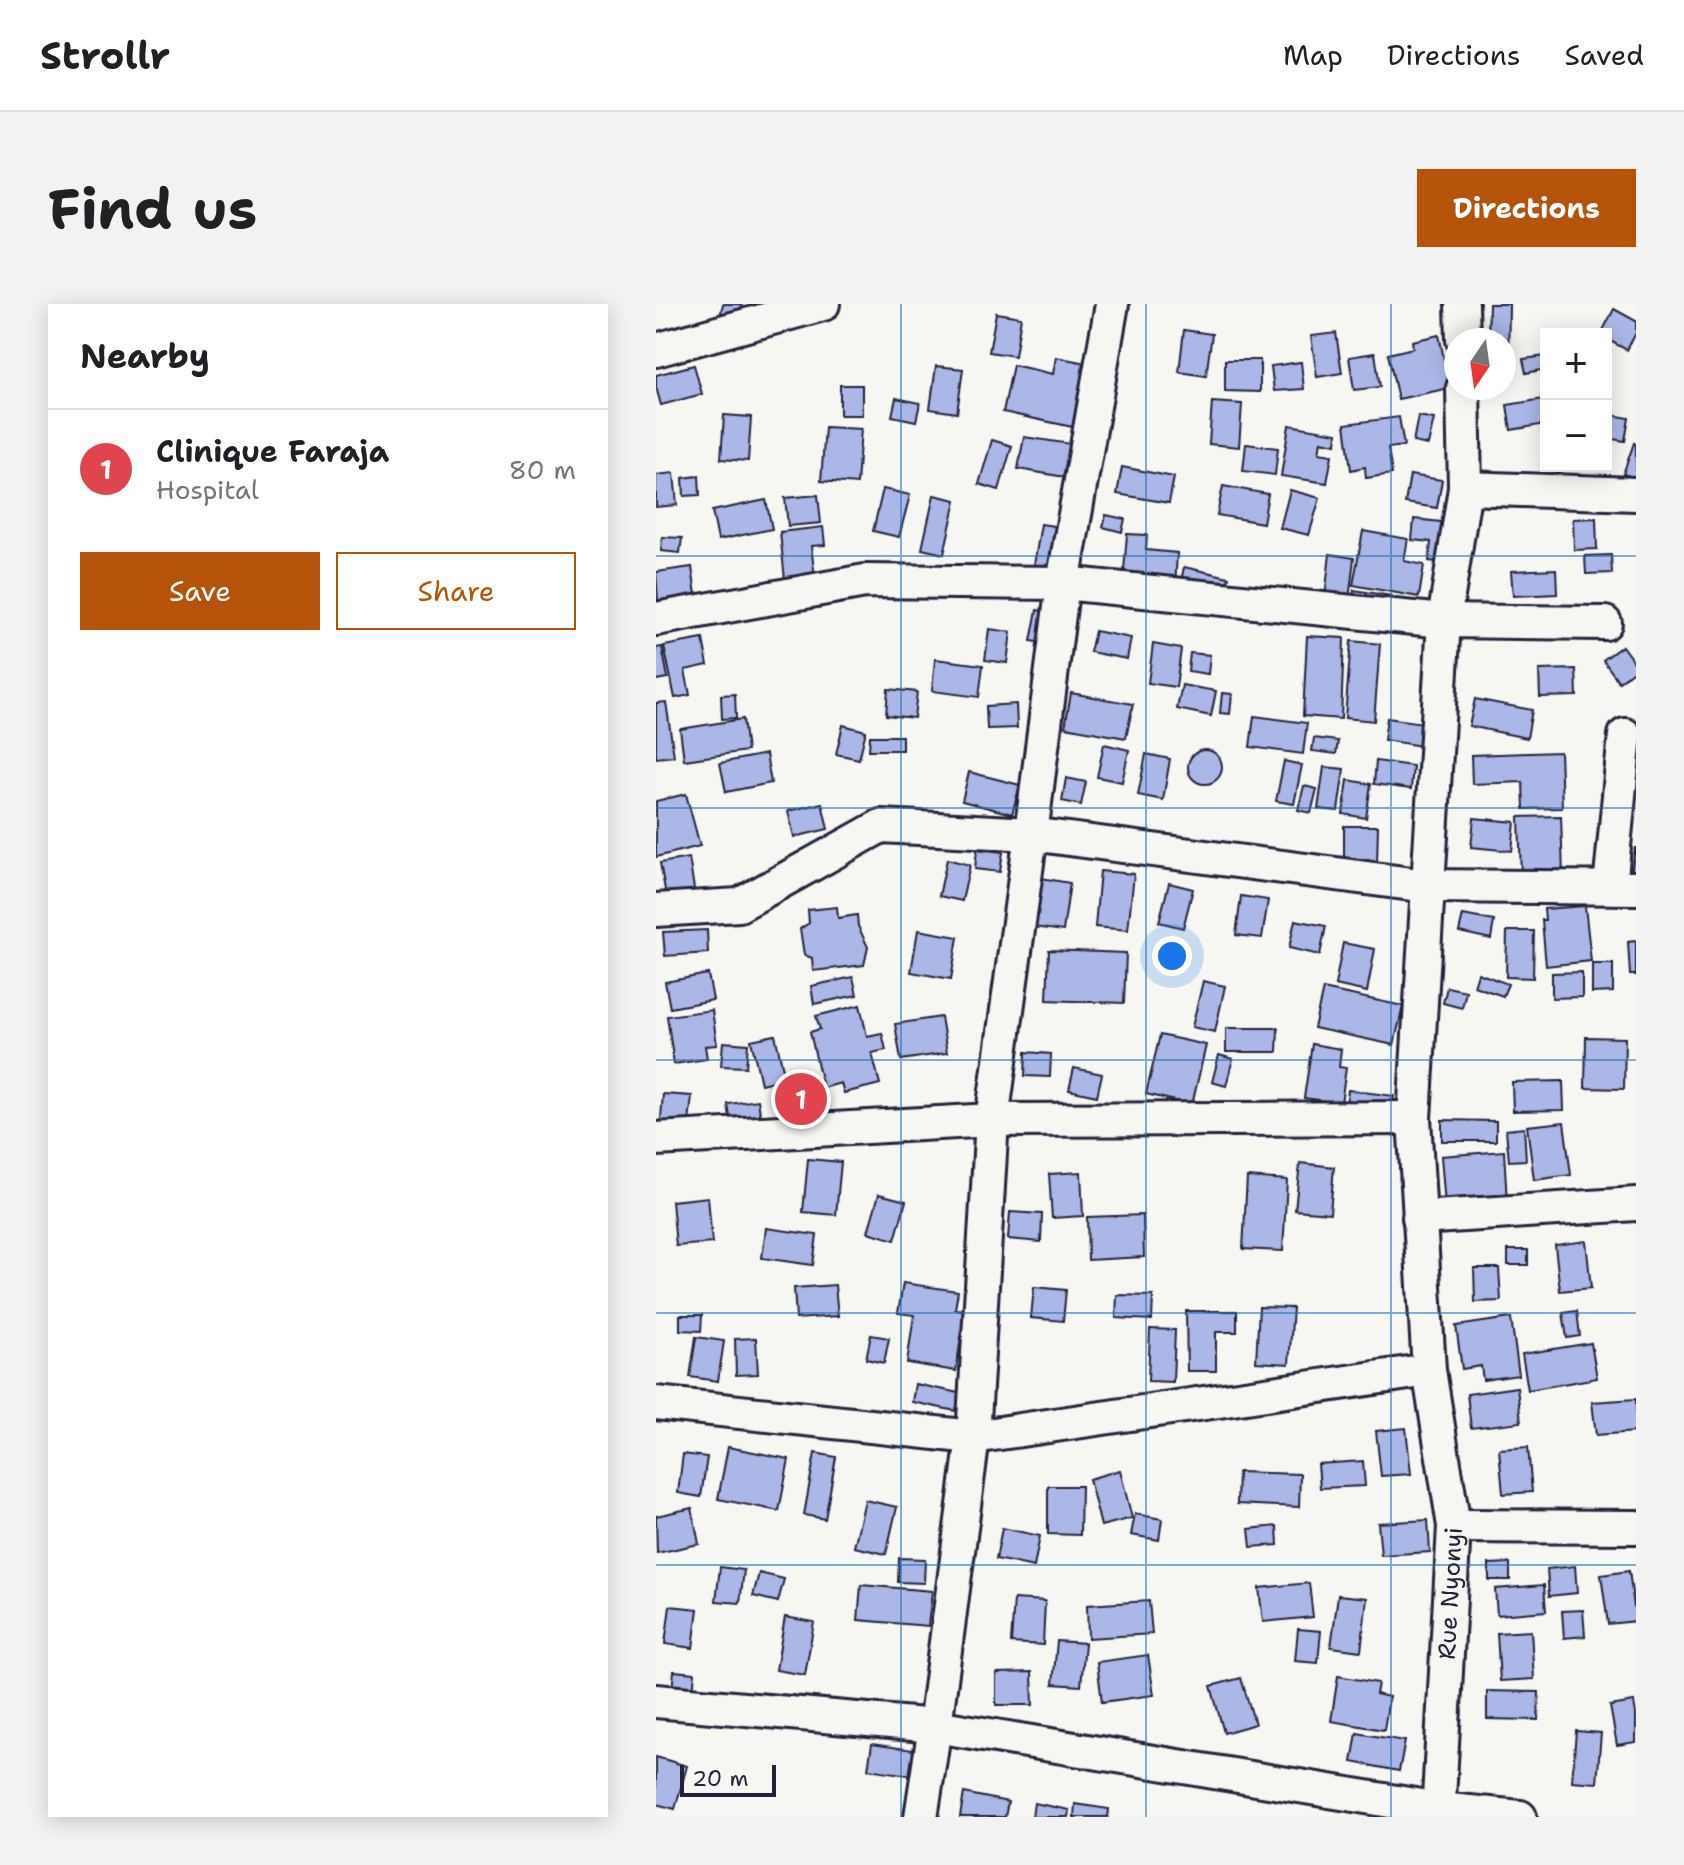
<!DOCTYPE html>
<html lang="en">
<head>
<meta charset="utf-8">
<style>
  body { margin:0; font-family:"Shantell Sans",sans-serif; background:#f2f2f2; color:#202124 }
  .controls { position:absolute; right:24px; top:24px; display:grid; overflow:hidden; border-radius:0px; box-shadow:0 4px 20px #0003 }
  .controls button { width:72px; height:72px; display:grid; place-items:center; padding:0; border:0; border-bottom:2px solid #e0e0e0; background:#fff; color:#202124; font:40px sans-serif }
  .compass { position:absolute; left:788px; top:24px; width:72px; height:72px; border-radius:50%; background:#fff; box-shadow:0 4px 20px #0003; rotate:193deg }
  .scale { position:absolute; left:24px; bottom:20px; width:96px; box-sizing:border-box; padding-left:8px; border:4px solid #22223b; border-top:0; font-size:22px; line-height:28px; white-space:nowrap; color:#22223b; -webkit-text-stroke:6px #f6f6f2; paint-order:stroke }
  .you { position:absolute; left:516px; top:652px; width:28px; height:28px; margin:-20px; border:6px solid #fff; border-radius:50%; background:#1a73e8; box-shadow:0 0 0 12px #1a73e833 }
  .badge { display:grid; place-items:center; width:52px; height:52px; border-radius:50%; background:#b45309; color:#fff; font-size:26px; font-weight:700 }
  .pin { position:absolute; translate:-50% -50%; border:4px solid #fff; box-shadow:0 2px 8px #0006 }
  .list { margin:0; padding:0; list-style:none }
  h2 { display:flex; justify-content:space-between; align-items:center; height:104px; margin:0; padding:0 32px; font-size:34px }
  h2 small { font-size:26px; font-weight:400; color:#757577 }
  .list li { display:grid; grid-template-columns:52px 1fr auto; gap:24px; align-items:center; box-sizing:border-box; height:120px; padding:0 32px; border-top:2px solid #e0e0e0 }
  .list b { display:block; font-size:30px; white-space:nowrap }
  .list p { margin:0; font-size:26px; white-space:nowrap; color:#757577 }
  .list em { font-size:26px; font-style:normal; color:#757577 }
  .actions { display:flex; gap:16px; padding:24px 32px }
  .actions a { flex:1; padding:18px 0; border:2px solid #b45309; border-radius:0px; text-align:center; font-size:28px; color:#b45309 }
  .actions .main { background:#b45309; color:#fff }
  .map { position:relative; flex:none; width:980px; height:1513px; overflow:hidden; border-radius:0px }
  header { display:flex; align-items:center; gap:48px; box-sizing:border-box; height:112px; padding:0 40px; background:#fff; border-bottom:2px solid #e0e0e0 }
  header strong { font-size:38px }
  nav { display:flex; gap:44px; margin-inline-start:auto; font-size:28px }
  .intro { display:flex; align-items:center; justify-content:space-between; box-sizing:border-box; height:192px; padding:0 48px }
  h1 { margin:0; font-size:56px }
  .button { padding:20px 36px; border-radius:0px; background:#b45309; color:#fff; font-size:28px; font-weight:700 }
  main { display:flex; gap:48px; padding:0 48px }
  aside { flex:1; background:#fff; border-radius:0px; box-shadow:0 4px 20px #0003 }
  .map>svg:first-child { display:block }
  .building { fill:#abb7e7; stroke:#22223b; stroke-width:2 }
  .lines { fill:none; stroke-linecap:round; stroke-linejoin:round }
  .minor-casing { stroke:#22223b; stroke-width:38 }
  .minor { stroke:#f6f6f2; stroke-width:32 }
  .grid { fill:none; stroke:#1f6fb2; stroke-width:2; stroke-opacity:0.55 }
  .labels { text-anchor:middle; dominant-baseline:central; stroke-width:8; stroke-linejoin:round; paint-order:stroke }
  .street-label { font-size:24px; fill:#22223b; stroke:#f6f6f2 }
</style>
</head>
<body>
<header>
<strong>Strollr</strong>
<nav><a>Map</a><a>Directions</a><a>Saved</a></nav>
</header>
<div class="intro"><h1>Find us</h1><a class="button">Directions</a></div>
<main>
<aside>
<h2>Nearby<small></small></h2>
<ul class="list">
<li><span class="badge" style="background:#e0444e">1</span><div><b>Clinique Faraja</b><p>Hospital</p></div><em>80 m</em></li>
</ul>
<div class="actions"><a class="main">Save</a><a>Share</a></div>
</aside>
<div class="map">
<svg width="980" height="1513" viewBox="0 0 980 1513">
  <rect width="100%" height="100%" fill="#f6f6f2"/>
  <filter id="ink" filterUnits="userSpaceOnUse"><feTurbulence type="fractalNoise" baseFrequency=".0125" numOctaves="2"/><feDisplacementMap in="SourceGraphic" scale="16" xChannelSelector="R" yChannelSelector="G"/><feConvolveMatrix kernelMatrix="1 2 1 2 8 2 1 2 1" color-interpolation-filters="sRGB"/></filter>
  <g filter="url(#ink)">
    <!-- building -->
    <path class="building" d="M67,0h19l-4,16 -18,-4z
      M833,0h20l-1,67h-4v-31h-16z
      M958,5l22,12v12l-9,17 -21,-11v-5h-5z
      M340,9l25,4 -6,39 -26,-4z
      M528,26l28,4 -6,42 -27,-4z
      M680,29l6,40 -25,4 -6,-41z
      M783,31l11,53 -52,11 -10,-45 25,-6 -1,-7z
      M719,49l5,34 -26,3 -5,-33z
      M890,52v13l-20,4 -3,-14z
      M400,53l40,8 -14,64 -79,-17 10,-47 40,9z
      M569,56h35v32l-35,-1z
      M645,58l3,27 -30,2 -3,-25z
      M38,61l8,29 -41,11 -5,-18v-12z
      M280,62l27,3 -6,44 -27,-4z
      M184,81h22v30h-22z
      M240,94l24,5 -4,18 -24,-5z
      M888,95l2,25 -35,6 -4,-25z
      M556,98l30,2 -3,43 -30,-3z
      M950,110l23,4 -4,23 -19,-3z
      M68,111l27,2 -3,44 -27,-2z
      M762,112l16,3 -6,26 -15,-3z
      M743,113l5,29 -16,2 4,26 -26,4 -1,-11 -14,3 -6,-46z
      M633,121l48,8 -1,11 -15,-3 -2,12 13,2 -5,28 -46,-7z
      M169,123l36,2 -4,55 -36,-3z
      M368,133l47,7 -6,33 -47,-8z
      M336,136l20,6 -13,44 -20,-6z
      M978,139l2,1v34l-13,-4z
      M590,140l32,4 -3,27 -32,-4z
      M466,163l52,10 -5,26 -52,-9z
      M18,169l3,32 -21,2v-32z
      M754,171l32,5 -5,28 -32,-5z
      M43,172l1,19 -16,1 -1,-18z
      M567,182l45,8 -5,29 -46,-8z
      M227,185l27,6 -11,42 -26,-6z
      M634,186l30,8 -11,37 -29,-7z
      M162,191l3,28 -33,3 -3,-28z
      M278,191l22,5 -12,54 -22,-5z
      M110,196l6,29 -54,11 -6,-29z
      M450,211l19,4 -3,13 -19,-5z
      M940,214l1,31 -23,1 -1,-31z
      M758,215l45,5 -4,40 -26,-3 2,-19 -19,-2z
      M385,220l27,4 -7,41 -27,-4z
      M167,223l2,18 -14,1 4,31 -30,3 -5,-48z
      M707,227l45,8 -4,22 20,4 -5,32 -66,-12z
      M471,230l20,1 -1,15 31,3 -2,34 -52,-4z
      M6,233l20,1 -2,15 -19,-2z
      M674,250l24,4 -5,42 -24,-3z
      M955,251l1,18 -26,1 -1,-18z
      M36,263l4,28 -38,6 -2,-29z
      M528,263l45,10 -5,23 -45,-9z
      M900,265l1,25 -44,2 -2,-25z
      M698,286l38,6 -2,17 -38,-6z
      M381,306l21,4 -6,31 -21,-4z
      M333,325l22,3 -4,31 -22,-3z
      M439,327l36,7 -4,21 -37,-7z
      M651,332l37,2 -3,81 -38,-3z
      M47,335l5,26 -23,5 5,25 -15,3 -11,-52z
      M695,337l29,3 -6,77 -29,-3z
      M497,340l28,5 -5,38 -28,-4z
      M966,342l14,19v4l-17,13 -16,-22z
      M6,343l6,31 -12,2v-32z
      M534,349l20,2 -2,19 -20,-3z
      M279,355l48,6 -4,32 -47,-6z
      M920,365l1,27 -37,1 -1,-27z
      M526,381l34,6 -5,25 -34,-7z
      M232,385l29,3 -3,26 -28,-3z
      M415,389l62,11 -7,34 -61,-11z
      M566,389l10,1 -2,20 -10,-1z
      M79,390l1,24 -14,1 -1,-24z
      M819,395l57,11 -5,28 -58,-12z
      M10,398l8,54 -18,2v-55z
      M360,400l1,24 -30,1 -1,-23z
      M598,412l53,7 -4,31 -53,-7z
      M731,414l44,6 -3,23 -44,-7z
      M87,415l4,32 -63,9 -4,-31z
      M187,421l23,6 -7,28 -23,-5z
      M214,432h32v14h-33z
      M658,434l24,3 -2,13 -24,-3z
      M448,440l25,6 -7,32 -25,-5z
      M532 463a17 17 0 1 1 34 0a17 17 0 1 1-34 0Z
      M904,448l2,56 -38,1 -1,-27 -51,2 -1,-29z
      M110,450l5,29 -45,9 -6,-29z
      M490,450l24,5 -7,41 -25,-5z
      M628,457l18,4 -8,39 -18,-3z
      M720,457l37,5 -2,23 -37,-5z
      M668,463l20,2 -6,42 -20,-2z
      M313,468l51,13 -8,29 -50,-13z
      M410,474l20,4 -5,23 -19,-4z
      M692,476l23,4 -5,34 -23,-4z
      M648,482l13,3 -6,24 -13,-3z
      M30,490l14,52 -44,11v-56z
      M166,499l6,26 -34,8 -6,-26z
      M905,512l2,60 -42,1 -2,-60z
      M818,514l41,4 -3,29 -41,-4z
      M688,522h34l-1,38h-33z
      M979,544h1v32l-6,-1z
      M321,545l26,3 -3,20 -25,-3z
      M33,554l7,43 -28,5 -8,-43z
      M291,555l23,6 -8,36 -23,-5z
      M444,567l34,3 -6,56 -33,-3z
      M385,574l29,5 -7,48 -30,-4z
      M513,579l24,6 -10,39 -24,-6z
      M585,592l27,4 -6,38 -26,-3z
      M929,602l6,55 -45,5 -4,-46h3l-1,-11z
      M181,603l1,11 19,-3 1,11 10,21 -4,18 -51,6 -1,-13 -8,-3 -4,-26 9,-6 -1,-13z
      M807,611l31,6 -3,18 -32,-7z
      M639,616l31,6 -6,29 -31,-7z
      M51,626l1,23 -43,3 -2,-24z
      M262,626l40,7 -7,42 -40,-7z
      M851,627h27l-1,47 -27,-1z
      M980,637v34h-6l-2,-33z
      M687,639l32,6 -8,43 -32,-7z
      M393,646l77,3 -2,50 -77,-3z
      M936,660h21v28l-21,1z
      M926,668v25l-30,1v-25z
      M822,669l30,11 -5,12 -29,-10z
      M52,670l5,26 -43,8 -5,-26z
      M197,673l4,18 -43,9 -3,-18z
      M547,677l22,5 -10,46 -23,-5z
      M791,683l19,4 -4,17 -19,-5z
      M667,685l80,17 -9,39 -80,-17z
      M204,701l7,31 15,-3 4,17 -14,3 8,31 -36,9 -3,-10 -18,5 -13,-56 10,-3 -4,-13z
      M56,706l5,35 -12,1 2,13 -33,5 -7,-48z
      M285,713l6,36 -46,7 -6,-36z
      M570,724h52l-1,24h-51z
      M119,731l10,43 -24,6 -10,-44z
      M504,731l46,10 -14,60 -46,-11z
      M930,733l39,1 -1,51 -39,-1z
      M67,738l25,2 -2,23 -25,-1z
      M656,740l29,5 -2,18 7,1 -5,35 -37,-5z
      M370,748l25,2 -1,23 -25,-1z
      M563,751l14,4 -7,27 -14,-4z
      M418,764l28,6 -5,22 -28,-6z
      M907,777l1,29 -51,1 -1,-29z
      M692,786l46,6 -3,22 -46,-5z
      M7,790l29,2 -4,36 -28,-2z
      M102,796l4,27 -30,4 -4,-27z
      M786,816l54,1v20h-54z
      M908,818l7,53 -37,5 -7,-54z
      M868,824l2,32 -17,1 -3,-31z
      M848,847l3,51 -62,4 -4,-50z
      M152,855l33,3 -5,53 -33,-3z
      M644,859l34,4 -4,46 -35,-3z
      M425,868l2,44 -31,2 -3,-44z
      M591,873l40,3 -4,71 -40,-2z
      M223,890l27,7 -11,39 -27,-8z
      M52,893l4,46 -36,3 -4,-45z
      M354,908l32,2 -1,28 -33,-3z
      M487,911l1,42 -56,3 -1,-43z
      M110,924l51,7 -4,30 -51,-7z
      M930,937l5,47 -31,3 -5,-46z
      M852,946h20v15h-20z
      M818,964h25l2,33 -26,1z
      M247,979l55,8 -3,18 10,1 -9,61 -49,-8 7,-48 -16,-2z
      M179,981l3,31 -42,3 -2,-31z
      M378,983l32,3 -3,31 -32,-3z
      M461,991l36,1 -1,24 -36,-2z
      M603,1003l34,1 -4,56 -33,-2z
      M530,1007h51v21h-21v39h-29z
      M921,1007l3,25 -13,2 -4,-25z
      M24,1011h22l-1,16 -21,-1z
      M855,1014l8,57 -36,5 -2,-14 -19,3 -6,-43z
      M494,1025l25,1 -2,52 -25,-1z
      M215,1031l18,3 -5,25 -18,-4z
      M40,1033l28,4 -6,40 -28,-4z
      M100,1034l2,36 -22,1 -1,-36z
      M935,1039l6,35 -69,12 -6,-36z
      M259,1080l44,9 -3,18 -44,-9z
      M861,1083l4,35 -50,6 -4,-34z
      M980,1095v33l-40,3 -4,-33z
      M750,1124l5,46 -30,2 -5,-45z
      M72,1143l61,12 -10,52 -61,-12z
      M872,1143l4,45 -29,2 -4,-45z
      M159,1149l21,4 -11,62 -21,-4z
      M27,1150l24,3 -6,40 -23,-4z
      M707,1157l2,25 -45,2 -2,-24z
      M464,1166l12,48 -31,8 -12,-47z
      M582,1168l62,2 -1,33 -62,-3z
      M392,1182h33l-1,49 -32,-1z
      M209,1196l32,7 -11,47 -32,-7z
      M36,1204l7,36 -42,9 -1,-37z
      M479,1210l27,5 -3,21 -28,-5z
      M772,1216l2,32 -49,3 -3,-32z
      M621,1222l1,19 -27,2 -2,-18z
      M346,1224l38,8 -6,31 -38,-8z
      M243,1254l26,1 -1,24 -26,-1z
      M854,1259v17h-21v-16z
      M919,1262l2,27 -28,3 -2,-27z
      M64,1263l24,3 -4,33 -24,-2z
      M973,1267l7,50 -28,3 -7,-49z
      M103,1269l25,6 -6,23 -25,-6z
      M653,1279l4,34 -50,5 -4,-34z
      M205,1281l71,6 -4,35 -70,-6z
      M888,1281l2,26 -49,4 -2,-26z
      M682,1291l29,3 -6,53 -30,-4z
      M358,1295l31,2 -2,44 -32,-2z
      M493,1297l3,33 -64,4 -1,-33z
      M14,1302l28,3 -5,39 -28,-4z
      M927,1306l2,26 -21,2 -2,-27z
      M129,1313l29,5 -9,53 -29,-5z
      M642,1325l23,2 -3,32 -23,-2z
      M875,1327l3,48 -34,2 -3,-48z
      M401,1337l28,2 -4,43 -28,-2z
      M492,1351l6,40 -52,7 -5,-40z
      M18,1367l21,2 -2,20 -21,-3z
      M376,1368l1,33h-37v-32z
      M682,1372l40,7 -2,11 13,3 -5,33 -53,-9z
      M585,1374l14,46 -31,9 -13,-47z
      M831,1387l52,1 -1,28 -51,-1z
      M978,1398l2,12v28l-19,3 -7,-39z
      M920,1427l25,2 -4,50 -25,-2z
      M701,1429l48,8 -6,30 -47,-9z
      M216,1440l48,7 -4,25 -48,-7z
      M0,1453l31,9 -12,43 -19,-5z
      M308,1489l44,9 -3,15h-45z
      M378,1499l35,7 -1,7h-36z
      M419,1500l34,5 -1,8h-34z"/>
    <g class="lines">
      <defs>
        <g id="minor">
          <path d="M806,0l1,36"/>
          <path d="M0,46l167,-46"/>
          <path d="M809,184l171,6"/>
          <path d="M0,315l209,-38 198,2 381,38 161,2"/>
          <path d="M954,583l15,-152"/>
          <path d="M0,606l83,-5 142,-79 150,8 396,52 209,2"/>
          <path d="M0,835l336,-19 422,-2"/>
          <path d="M763,914l217,-14"/>
          <path d="M0,1099l317,34 456,-67"/>
          <path d="M798,1222l182,1"/>
          <path d="M0,1397l279,25 504,83 81,8"/>
          <path d="M265,1513l14,-91 38,-289 19,-317 39,-286 32,-251 49,-279"/>
          <path id="s1" d="M782,1513l16,-291 -25,-156 -15,-252 30,-497 21,-133 -2,-100"/>
        </g>
      </defs>
      <!-- minor casing -->
      <use href="#minor" class="minor-casing"/>
      <!-- minor -->
      <use href="#minor" class="minor"/>
    </g>
  </g>
  <!-- grid -->
  <path class="grid" d="M245,0v1513M490,0v1513M735,0v1513M0,252h980M0,504h980M0,756h980M0,1009h980M0,1261h980"/>
  <g class="labels">
    <!-- street labels -->
    <g class="street-label">
      <text stroke="none"><textPath href="#s1" startOffset="224">Rue Nyonyi</textPath></text>
    </g>
  </g>
</svg>
<div class="controls">
<button>+</button>
<button>−</button>
</div>
<svg class="compass" viewBox="-18 -18 36 36"><path d="M0-13l5 13h-10z" fill="#e53935"/><path d="M0 13l5-13h-10z" fill="#757577"/></svg>
<div class="scale">20 m</div>
<div class="you"></div>
<div class="pin badge" style="left:145px;top:795px;background:#e0444e">1</div>
</div>
</main>
</body>
</html>
